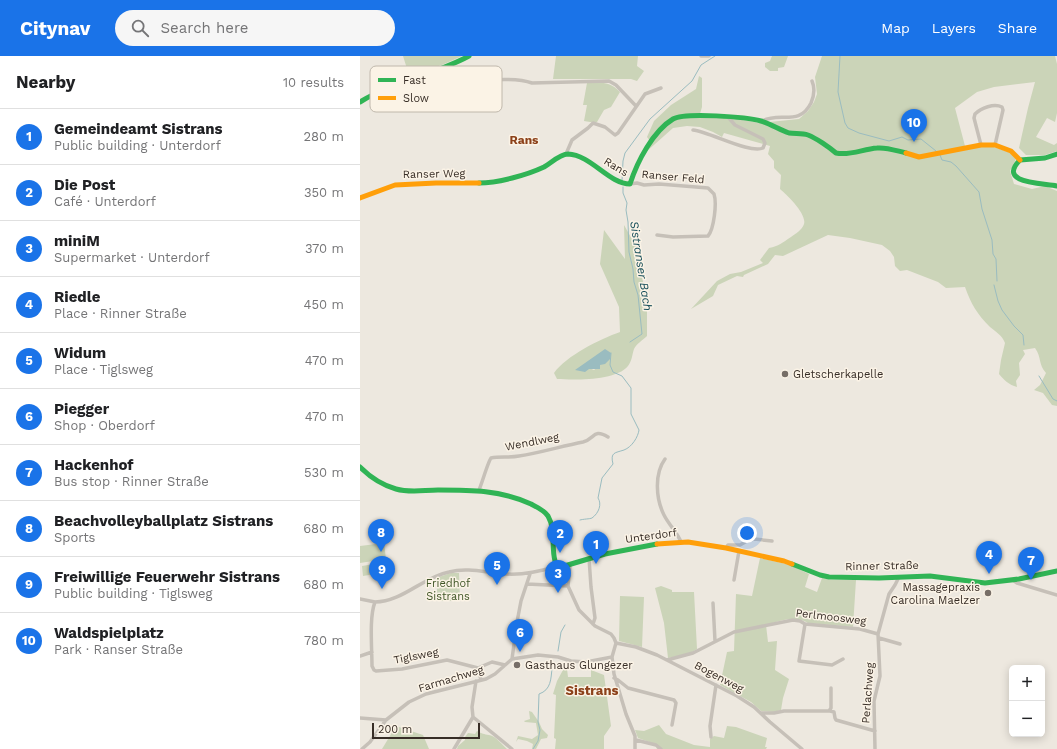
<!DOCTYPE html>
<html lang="en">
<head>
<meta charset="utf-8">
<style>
  body { margin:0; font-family:"Work Sans",sans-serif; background:#f6f6f6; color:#202124 }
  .controls { position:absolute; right:12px; bottom:12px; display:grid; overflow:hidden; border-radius:6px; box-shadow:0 2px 10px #0003 }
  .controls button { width:36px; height:36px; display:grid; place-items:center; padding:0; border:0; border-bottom:1px solid #e0e0e0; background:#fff; color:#202124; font:20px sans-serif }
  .scale { position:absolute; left:12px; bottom:10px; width:108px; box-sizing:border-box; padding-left:4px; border:2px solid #372d26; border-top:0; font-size:11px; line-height:14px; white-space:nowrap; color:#372d26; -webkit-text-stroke:3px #fbf3e6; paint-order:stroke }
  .you { position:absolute; left:387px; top:477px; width:14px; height:14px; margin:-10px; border:3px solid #fff; border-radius:50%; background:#1a73e8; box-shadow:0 0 0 6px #1a73e833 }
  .badge { display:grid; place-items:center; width:26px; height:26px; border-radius:50%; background:#1a73e8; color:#fff; font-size:13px; font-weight:700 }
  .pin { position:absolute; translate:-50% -33px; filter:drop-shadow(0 1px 2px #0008) }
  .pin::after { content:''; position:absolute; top:21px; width:14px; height:12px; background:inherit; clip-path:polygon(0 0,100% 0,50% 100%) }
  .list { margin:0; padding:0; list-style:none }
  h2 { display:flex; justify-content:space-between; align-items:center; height:52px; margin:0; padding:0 16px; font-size:17px }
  h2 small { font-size:13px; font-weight:400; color:#757577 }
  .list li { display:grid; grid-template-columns:26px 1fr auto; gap:12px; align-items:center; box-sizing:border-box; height:56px; padding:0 16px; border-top:1px solid #e0e0e0 }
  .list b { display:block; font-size:15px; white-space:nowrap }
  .list p { margin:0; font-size:13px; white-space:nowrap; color:#757577 }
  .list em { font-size:13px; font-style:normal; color:#757577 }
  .icon { flex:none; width:22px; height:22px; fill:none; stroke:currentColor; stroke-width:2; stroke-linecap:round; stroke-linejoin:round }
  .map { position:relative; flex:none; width:697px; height:693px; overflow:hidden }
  header { display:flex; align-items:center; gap:24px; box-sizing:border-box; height:56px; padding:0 20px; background:#1a73e8; color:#fff }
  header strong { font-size:19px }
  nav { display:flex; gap:22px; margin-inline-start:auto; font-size:14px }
  .search { width:280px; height:36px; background:#f6f6f6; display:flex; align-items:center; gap:10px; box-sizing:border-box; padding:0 14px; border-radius:22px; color:#757577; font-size:15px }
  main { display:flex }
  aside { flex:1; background:#fff }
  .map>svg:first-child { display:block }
  .green { fill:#cbd4b8; fill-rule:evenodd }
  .water { fill:#9abcc0 }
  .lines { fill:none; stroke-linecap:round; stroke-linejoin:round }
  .stream { stroke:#9abcc0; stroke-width:1 }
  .street { stroke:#c6c0b8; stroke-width:3.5 }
  .fast { stroke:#30b455; stroke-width:5 }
  .slow { stroke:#ff9f0a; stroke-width:5 }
  .poi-dot { fill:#776e67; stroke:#fbf3e6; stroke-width:1.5 }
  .labels { text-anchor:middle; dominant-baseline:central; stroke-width:3; stroke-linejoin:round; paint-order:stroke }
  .street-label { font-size:11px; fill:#372d26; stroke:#fbf3e6 }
  .poi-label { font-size:11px; fill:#372d26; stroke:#fbf3e6; text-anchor:start }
  .park-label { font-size:11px; fill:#415728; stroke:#fbf3e6 }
  .neighbourhood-label { font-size:12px; font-weight:bold; fill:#8c411a; stroke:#fbf3e6 }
  .water-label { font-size:12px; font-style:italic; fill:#19505b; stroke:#fbf3e6 }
  .quarter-label { font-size:13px; font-weight:bold; fill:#8c411a; stroke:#fbf3e6 }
  .key { fill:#fbf3e6; stroke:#c0b8ac; stroke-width:1 }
  .key-label { font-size:11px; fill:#372d26 }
</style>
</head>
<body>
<header>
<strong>Citynav</strong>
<div class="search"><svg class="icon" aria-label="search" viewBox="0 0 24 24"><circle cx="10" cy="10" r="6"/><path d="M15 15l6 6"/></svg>Search here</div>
<nav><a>Map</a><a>Layers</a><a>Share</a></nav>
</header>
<main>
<aside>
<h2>Nearby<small>10 results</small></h2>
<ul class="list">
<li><span class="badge">1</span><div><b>Gemeindeamt Sistrans</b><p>Public building · Unterdorf</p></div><em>280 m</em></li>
<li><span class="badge">2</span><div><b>Die Post</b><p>Café · Unterdorf</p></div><em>350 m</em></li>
<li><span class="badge">3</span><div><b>miniM</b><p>Supermarket · Unterdorf</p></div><em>370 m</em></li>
<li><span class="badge">4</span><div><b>Riedle</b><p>Place · Rinner Straße</p></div><em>450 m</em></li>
<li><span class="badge">5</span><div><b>Widum</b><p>Place · Tiglsweg</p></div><em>470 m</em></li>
<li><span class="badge">6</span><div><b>Piegger</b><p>Shop · Oberdorf</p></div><em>470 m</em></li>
<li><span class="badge">7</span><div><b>Hackenhof</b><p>Bus stop · Rinner Straße</p></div><em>530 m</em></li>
<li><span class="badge">8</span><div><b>Beachvolleyballplatz Sistrans</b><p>Sports</p></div><em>680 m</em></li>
<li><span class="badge">9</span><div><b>Freiwillige Feuerwehr Sistrans</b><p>Public building · Tiglsweg</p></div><em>680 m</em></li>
<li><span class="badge">10</span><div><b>Waldspielplatz</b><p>Park · Ranser Straße</p></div><em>780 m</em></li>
</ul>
</aside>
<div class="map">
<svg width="697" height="693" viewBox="0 0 697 693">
  <rect width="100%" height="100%" fill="#ede8df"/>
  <!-- green -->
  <path class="green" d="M43,0h59l-20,9 -33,10z
    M196,0h82l-1,10 7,5 -7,10 -6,-2h-78z
    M412,0h16l-4,11 -6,1v3h-8l-5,-4v-4l5,-2z
    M462,0h233l2,8v49l-2,9 -8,-4 -11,19 18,8 3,-2v8l-12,4h-19l-7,-7 9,-40 7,-26 -41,5 -17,5 -22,16 10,38 23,-1 23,8 5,6 -6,12 4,13 18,5 13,-3 12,5v215l-5,-1 -9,-12 -9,-3 6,-5 6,-12c-8,-9 -4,-15 -11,-25l-12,2 2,4 -6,9 1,12 -4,6 1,6c-8,-2 -13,-7 -18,-13l2,-14 4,-17c-3,-8 -9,-11 -15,-16 -13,-13 -19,-23 -25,-40l-19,1 -8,-6 -31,-12 -7,1 -5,-5 -1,-9 -4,-6 -8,-6 -32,-7 -22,-3 -45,21 -8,-1 -7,9 -24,11 -1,2 -6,-1 -19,9 -5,11 -22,13 26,-28 13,-7 11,-2 22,-9 -3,-3 9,-12c10,-2 13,-5 22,-11 4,-3 11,-7 13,-13 3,-10 -17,-29 -24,-35l1,-14 -7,-7v-7l-6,-7 2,-8 -46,-13 -2,4 -9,-5 -13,-5 -13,-1 -14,2 -27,24 6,-8 -5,-7 7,-16 17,-16 25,-16 3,-13 3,2v29l-3,10h26l35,6 39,-4 9,-8 6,-9 3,-8 -2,-17z
    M227,27c15,0 22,-2 33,9l-9,15 -7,3 -7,12h-7l-6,-1 3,-16h-4z
    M264,169l13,23 10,56v32c-4,4 -11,8 -13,13 -2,6 -2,12 -6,17 -12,15 -54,14 -71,13l-3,-6c12,-17 46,-34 66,-41l-1,-25 -19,-43 4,-34 21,29zM245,294l-5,15 -6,5 -5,-2 8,-12z
    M24,487l2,16 -26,4v-17z
    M400,502l30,7 19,9 -4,13 12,5 5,-14 9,2h25l-3,47 -45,-4c-14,-8 -28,-2 -42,2l2,17 9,-1 -2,29 14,9 -6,19 -2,12 -7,2 -13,-1 -10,-9 -31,-17 7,-33 7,-1 2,-57 16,2z
    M14,508l1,10 -12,2 -1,-10z
    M91,517h8l1,28h-22l-2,-23z
    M301,530l11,4v2h22l3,57 -8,5 -21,4 -4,-35 -9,-35z
    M260,540l24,1 -2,50 -23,-6z
    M207,613l1,8h23v-7l13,5 7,51 -7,10v13h-49l1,-10 -2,-1 2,-43 -3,-1 4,-13 6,-11z
    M169,655l3,1 7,10 3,7 6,6 -1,3 -6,1 -5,10h-4l1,-5 -6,-3 -9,-2 -2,3 2,-6 14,3 6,-4 -2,-12 -11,-1 -1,-1 6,-2z
    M299,669l7,9 28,11 16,2v-8l4,-3 10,2 3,-12 9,1 31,11 -2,9h2l-1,2h-109l-2,-5 -17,-6 -3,-8 9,1z
    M36,670l27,9 6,14h-47z
    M117,675c5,3 7,3 12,4 7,1 13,10 18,14h-50l1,-3 7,-6v-3l3,-4 7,1z"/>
  <!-- water -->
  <path class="water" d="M245,293l6,4 -1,6 -5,5 -5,1v4h-11l-4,3 -10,-2z"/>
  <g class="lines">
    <!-- stream -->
    <path class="stream" d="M480,0l-2,36 7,31 3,5 11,5 30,8 13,-4 6,3 13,-1 15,12
      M580,99l2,5 9,2 5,4 23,26 3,17 10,31 1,14 3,5 1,22
      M262,125l1,-20 2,-8 25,-34 42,-38 9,-16 14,-9
      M263,131v6l4,10 -1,7 2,12 1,30 4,17 1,13 4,13 4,39 -12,8
      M634,229l4,16 4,9 12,16 9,9 1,10
      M679,320l14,23 4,2
      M220,464c3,-1 10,-1 12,-2 7,-5 10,-14 6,-20l4,-20 11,-14c-3,-12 2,-11 11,-14 8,-3 14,-13 15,-20l-8,-16v-26l-9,-12 -9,-4 -3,-7 1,-12
      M198,595l3,-19 4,-7
      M173,693l5,-8 2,-11 -2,-8 1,-28c12,-4 12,-15 13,-26"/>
    <!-- street -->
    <path class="street" d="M341,0h8
      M76,15l4,15c8,4 18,-3 27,-4 17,-2 49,-5 65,1l77,-2 7,4 20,21
      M402,65c18,-10 37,6 49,-18 3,-7 4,-15 1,-22
      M333,74c17,2 57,24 70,18l2,-5 -2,-4 -28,-14 -7,-8
      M621,89l-7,-27 1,-4c6,-6 19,-11 27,-7l1,3 -8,35
      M206,98l6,-14 16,-12 5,-5 12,4 10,8 3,-2 27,-39 16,-6
      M270,128l7,-1 7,2 15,-1 37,3 12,1 6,6c3,9 0,35 -6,42l-35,1 -16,-2
      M305,403c-11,15 -9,40 -1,56 5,10 13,17 17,27
      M119,434c3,-7 9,-28 12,-32 9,-2 18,0 28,-2 21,-3 43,-10 64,-14 12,-3 10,-14 25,-5
      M366,492l2,-3h12l7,-4 7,-2 18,2
      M229,502l2,29 4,31 -2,6
      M374,524l5,-29
      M653,524l4,3 40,12
      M167,528l41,2 11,24 16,16 16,8 3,4 2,5
      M208,530l2,-21
      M0,543l15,3
      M353,547l2,38
      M445,568l-6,37 33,4 11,-6
      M519,582l21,6
      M256,587l20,4 21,8 80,41 17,11 16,15 32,27
      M256,587l-4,14 2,17 12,40 9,22v13
      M0,600l12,-4
      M152,603l26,-4 20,2 13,4 15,1 26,-5
      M152,603l5,-37 4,-21 9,-27
      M307,604l26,-7 41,-21 59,-12 7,1 5,3 55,5 18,5
      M145,609l-13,-3 -14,6 -31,-8 -45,9 -26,2 -2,-1 -2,-4c0,-18 -3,-49 3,-64 27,0 48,-25 74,-30 19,-5 38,1 57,2 19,1 34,-3 52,-8
      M118,612l3,12
      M254,622l4,2 10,8 46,12 2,3 -4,22
      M116,625l-4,26 1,10 39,32
      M470,655l4,1 1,6 1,2 39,11
      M401,657h13l10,-2h45l2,-3v-20
      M0,662l26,2
      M351,681l-1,-11 6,-41
      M276,684l20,5 5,4
      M2,693l8,-7 16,-22 23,-18 17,-8 60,-15 9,-5 17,-15
      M94,693l19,-32
      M515,693l-1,-48 6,-25 -2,-42 11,-40 6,-9 4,-8"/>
    <!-- fast -->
    <path class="fast" d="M0,46c34,-21 74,-27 109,-46
      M697,98l-12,4 -25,2c-24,24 24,23 37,26
      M119,127c19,0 48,-8 65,-16 7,-4 16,-13 24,-13 23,1 41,30 62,30 7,-22 23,-53 43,-65 12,-7 74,-2 88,2 10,3 19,9 28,12 6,1 13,0 19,2 8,3 21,12 28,18 14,3 27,-4 41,-5 10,-1 20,3 29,5
      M0,411c10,10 22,18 36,22 14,4 28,1 42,1 33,0 63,0 93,14 6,3 13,6 17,12 8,14 3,30 7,45 1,3 3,5 6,6l44,-13 52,-10
      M432,508l28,11 9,2 50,1 51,-2 55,7 34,-4 38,-8"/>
    <!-- slow -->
    <path class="slow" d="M546,97l13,4 62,-12h14l16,6 9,9
      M0,142l35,-13 41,-2h43
      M297,488l31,-2 38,6 58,13 8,3"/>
  </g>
  <!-- markers -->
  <g class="poi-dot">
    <circle cx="425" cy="318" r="4"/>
    <circle cx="628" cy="537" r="4"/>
    <circle cx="157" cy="609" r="4"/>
  </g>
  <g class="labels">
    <!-- street labels -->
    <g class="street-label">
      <text transform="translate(256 111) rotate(31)">Rans</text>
      <text transform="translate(74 118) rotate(-1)">Ranser Weg</text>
      <text transform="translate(313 121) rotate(5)">Ranser Feld</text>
      <text transform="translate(172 386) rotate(-11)">Wendlweg</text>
      <text transform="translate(291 480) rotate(-8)">Unterdorf</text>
      <text transform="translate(522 510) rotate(-1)">Rinner Straße</text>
      <text transform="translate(471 561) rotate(7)">Perlmoosweg</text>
      <text transform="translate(56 600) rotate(-11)">Tiglsweg</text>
      <text transform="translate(359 621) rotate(28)">Bogenweg</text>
      <text transform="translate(91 623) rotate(-17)">Farmachweg</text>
      <text transform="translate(508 637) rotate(-86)">Perlachweg</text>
    </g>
    <!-- poi labels -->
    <g class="poi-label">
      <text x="433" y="318">Gletscherkapelle</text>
      <text x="620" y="531" text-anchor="end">Massagepraxis<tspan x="620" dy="13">Carolina Maelzer</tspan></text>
      <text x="165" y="609">Gasthaus Glungezer</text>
    </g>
    <!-- park labels -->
    <g class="park-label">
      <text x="88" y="527">Friedhof<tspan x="88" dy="13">Sistrans</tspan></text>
    </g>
    <!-- neighbourhood labels -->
    <g class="neighbourhood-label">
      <text x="164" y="84">Rans</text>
    </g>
    <!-- water labels -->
    <g class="water-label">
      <text transform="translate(281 210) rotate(81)">Sistranser Bach</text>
    </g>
    <!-- quarter labels -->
    <g class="quarter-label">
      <text x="232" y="634">Sistrans</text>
    </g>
  </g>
  <!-- legend -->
  <rect x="10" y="10" width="132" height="46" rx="6" class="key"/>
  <rect x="18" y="22" width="18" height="4" fill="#30b455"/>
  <rect x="18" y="40" width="18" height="4" fill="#ff9f0a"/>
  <g class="key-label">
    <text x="43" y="28">Fast</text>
    <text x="43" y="46">Slow</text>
  </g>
</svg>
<div class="controls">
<button>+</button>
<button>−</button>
</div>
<div class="scale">200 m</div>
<div class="you"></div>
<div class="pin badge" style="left:236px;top:508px">1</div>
<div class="pin badge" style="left:200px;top:497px">2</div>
<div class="pin badge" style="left:198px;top:537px">3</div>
<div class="pin badge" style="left:629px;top:518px">4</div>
<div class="pin badge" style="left:137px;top:529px">5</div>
<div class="pin badge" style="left:160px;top:596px">6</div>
<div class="pin badge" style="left:671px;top:524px">7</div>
<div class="pin badge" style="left:21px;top:496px">8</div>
<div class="pin badge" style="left:22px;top:533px">9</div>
<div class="pin badge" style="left:554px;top:86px">10</div>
</div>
</main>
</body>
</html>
